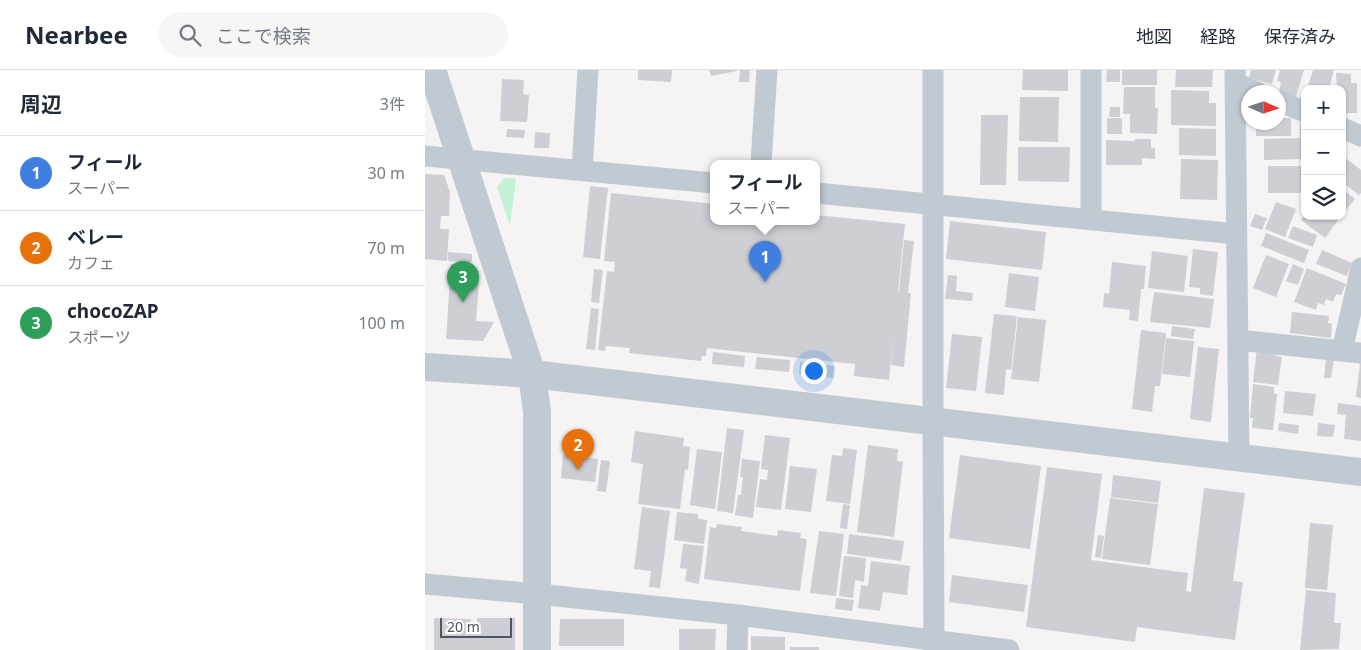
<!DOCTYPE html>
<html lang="ja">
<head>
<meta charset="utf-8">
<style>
  body { margin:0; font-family:"Noto Sans","Noto Sans JP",sans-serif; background:#f6f6f7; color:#1f2937 }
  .controls { position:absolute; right:15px; top:15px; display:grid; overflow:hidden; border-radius:10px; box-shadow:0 1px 4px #0004 }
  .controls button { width:45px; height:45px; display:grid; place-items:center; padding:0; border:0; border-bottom:1px solid #e0e1e3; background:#fff; color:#1f2937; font:25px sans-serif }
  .compass { position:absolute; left:816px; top:15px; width:45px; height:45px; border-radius:50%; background:#fff; box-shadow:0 1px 4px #0004; rotate:93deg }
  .scale { position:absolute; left:15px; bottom:12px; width:72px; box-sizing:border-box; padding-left:5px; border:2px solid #4a5661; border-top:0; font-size:14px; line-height:18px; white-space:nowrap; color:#4a5661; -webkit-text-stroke:4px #fff; paint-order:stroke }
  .you { position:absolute; left:388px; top:300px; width:18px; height:18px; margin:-12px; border:4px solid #fff; border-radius:50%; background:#1a73e8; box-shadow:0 0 0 8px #1a73e833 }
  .badge { display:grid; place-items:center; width:32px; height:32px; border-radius:50%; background:#1a73e8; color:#fff; font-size:16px; font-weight:700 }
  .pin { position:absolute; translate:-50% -41px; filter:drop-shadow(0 1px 2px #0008) }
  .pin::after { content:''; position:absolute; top:26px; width:18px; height:15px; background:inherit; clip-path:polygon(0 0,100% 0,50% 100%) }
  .popup { position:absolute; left:285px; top:90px; width:110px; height:65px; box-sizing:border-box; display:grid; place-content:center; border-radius:10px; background:#fff; filter:drop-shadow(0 1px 4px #0005); font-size:16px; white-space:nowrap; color:#747a83 }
  .popup b { font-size:19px; color:#1f2937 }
  .popup::after { content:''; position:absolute; left:50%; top:100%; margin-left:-10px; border:10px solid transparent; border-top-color:#fff }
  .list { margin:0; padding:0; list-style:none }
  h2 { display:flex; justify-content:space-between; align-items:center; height:65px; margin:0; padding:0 20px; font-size:21px }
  h2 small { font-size:16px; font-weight:400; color:#747a83 }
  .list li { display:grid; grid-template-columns:32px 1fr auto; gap:15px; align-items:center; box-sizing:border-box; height:75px; padding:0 20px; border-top:1px solid #e0e1e3 }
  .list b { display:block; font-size:19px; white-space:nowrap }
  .list p { margin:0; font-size:16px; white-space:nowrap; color:#747a83 }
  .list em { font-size:16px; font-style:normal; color:#747a83 }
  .icon { flex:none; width:28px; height:28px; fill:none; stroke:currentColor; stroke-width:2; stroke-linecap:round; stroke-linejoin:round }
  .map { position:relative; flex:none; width:936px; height:580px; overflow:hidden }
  header { display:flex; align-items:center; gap:30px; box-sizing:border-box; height:70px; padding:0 25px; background:#fff; border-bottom:1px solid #e0e1e3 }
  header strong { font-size:24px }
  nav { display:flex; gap:28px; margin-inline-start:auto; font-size:18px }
  .search { width:350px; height:45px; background:#f6f6f7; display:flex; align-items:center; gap:12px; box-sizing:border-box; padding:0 18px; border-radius:28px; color:#747a83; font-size:19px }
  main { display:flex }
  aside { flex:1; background:#fff }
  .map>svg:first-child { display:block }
  .green { fill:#c3f1d5 }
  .building { fill:#cdcfd5 }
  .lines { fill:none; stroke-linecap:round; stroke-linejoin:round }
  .minor { stroke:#c1cad2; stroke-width:21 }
  .tertiary { stroke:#c1cad2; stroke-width:28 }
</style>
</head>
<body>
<header>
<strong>Nearbee</strong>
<div class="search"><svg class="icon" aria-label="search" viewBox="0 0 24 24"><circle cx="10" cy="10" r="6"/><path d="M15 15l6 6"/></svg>ここで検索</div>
<nav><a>地図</a><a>経路</a><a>保存済み</a></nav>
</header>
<main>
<aside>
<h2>周辺<small>3件</small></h2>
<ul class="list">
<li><span class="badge" style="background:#3f7fe0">1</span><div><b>フィール</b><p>スーパー</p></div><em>30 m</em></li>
<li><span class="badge" style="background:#e8710a">2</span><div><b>ベレー</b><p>カフェ</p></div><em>70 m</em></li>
<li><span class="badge" style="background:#2e9e5b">3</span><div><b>chocoZAP</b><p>スポーツ</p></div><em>100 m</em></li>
</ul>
</aside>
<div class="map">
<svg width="936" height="580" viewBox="0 0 936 580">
  <rect width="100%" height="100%" fill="#f5f3f3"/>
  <!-- green -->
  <path class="green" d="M79,108l12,1 -6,47 -13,-39z"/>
  <!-- building -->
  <path class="building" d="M213,0h34l-1,12 -33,-2z
    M284,0h28v1l-26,5z
    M315,0h10l-1,12h-10z
    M598,0h45v21l-46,-1z
    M682,0h13v12h-14z
    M697,0h35v15h-35z
    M751,0h37l-1,17h-37z
    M826,0h25l-4,14 -23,-6z
    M855,0h24l-8,27 -17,-5 2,-10 -4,-1z
    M888,0h21l-5,19h-22z
    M911,3l15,1v9h6v30h-15v-24h-5z
    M77,9l22,1 -1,14 6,1 -2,27 -27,-1z
    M699,17h31v21h3l-1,26 -27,-1v-19h-7z
    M746,20l38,1v12h7v23l-45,-1z
    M595,27h39l-1,45 -39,-1z
    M685,37h10v10h-11z
    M556,45h27l-2,70h-26z
    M682,48h15v16h-15z
    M854,48h12v18h-35v-14h23z
    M875,54h5v12l-5,1z
    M754,58l37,1v27l-37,-1z
    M82,59l18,1 -1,8 -18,-1z
    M110,62l15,1 -1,15h-15z
    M880,68v21l-41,1v-21z
    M710,69h16v9h4v11l-13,-1v7h-36v-25l28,1z
    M593,77h52l-1,35 -51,-1z
    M918,86l18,14v23l-2,2 -17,-13v-24z
    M756,89l37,1 -1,40 -37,-1z
    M843,96h37v27h-37z
    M0,104l19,1 6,17 -1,24h-8l-1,13h9l-2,32 -22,-2z
    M165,116l18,2 -8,71 -17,-2z
    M917,119l13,10 -13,16z
    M186,123l103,11v17h102v-6l89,9 -7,67 1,1 5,-52 10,1 -6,52h3l-7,74 -13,-2 4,-43 -6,58 -35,-4 1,-12 -148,-16 -1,8h-4l-1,5 -72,-8 1,-5 -24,-2 -1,5 -7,-1 9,-79 7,1 1,-10 -11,-1z
    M851,132l20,7 -11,28 -20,-8z
    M830,144l12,4 -5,12 -12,-4z
    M879,146h37l-16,22 -24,-18z
    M525,151l96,11 -4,38 -96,-11z
    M868,156l24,9 -4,12 -25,-9z
    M841,163l43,17 -5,13 -43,-17z
    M768,179l25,3 -5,44 -13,-2v-6l-11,-1z
    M897,180l30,13 -5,13 -31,-12z
    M727,181l36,5 -4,36 -36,-4z
    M23,182l24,2v8l-24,-1z
    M841,185l23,9 -13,33 -23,-9z
    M687,192l34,4 -2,23h-3l-3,32 -9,-1 1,-10 -27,-3 1,-14 5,1z
    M26,194l22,1 6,16 -3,40 18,1 -11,19 -37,-2z
    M868,194l11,5 -6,16 -12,-4z
    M882,198l39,16 -5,11 -5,-1 -3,8 -7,-3 -2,6 -6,-2 -2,7 -22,-8z
    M169,199l9,1 -4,33 -8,-1z
    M584,203l30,4 -4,34 -30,-4z
    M523,205l9,1 -1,15 17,2 -1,8 -27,-2z
    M729,222l60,7 -4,29 -60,-6z
    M166,238l8,1 -4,41 -9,-1z
    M867,242l37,4 -1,7h4l-1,15 -41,-5z
    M569,244l23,2 -6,54 -5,-1 -2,26 -19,-2z
    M593,247l28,3 -7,62 -28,-3z
    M747,256l23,3 -2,10 -22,-3z
    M716,260l25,3 -6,53h-5l-3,26 -20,-3z
    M527,264l30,3 -6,54 -30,-3z
    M741,268l28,3 -4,36 -28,-3z
    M773,277l21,2 -8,73 -21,-3z
    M832,278l20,3 -1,5 6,1 -4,28 -25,-3z
    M288,282l32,4 -1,11 -32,-3z
    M332,287l33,3 -1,12 -34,-3z
    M901,289h8l-3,19h-7z
    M375,292l34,4 -1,12 -34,-4z
    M935,293h1v35l-5,-1z
    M828,314l21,3v7h3l-4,36 -21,-2 1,-10h-3z
    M860,321l31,3 -3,22 -30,-3z
    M913,333l23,3v35l-17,-2 2,-24 -9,-1z
    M854,353l20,2 -1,9 -20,-3z
    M893,353l17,2 -2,12 -16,-1z
    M302,358l17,2 -11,83 -16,-2z
    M210,361l49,7 -1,8 7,1 -2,23 -3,-1 -5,40 -42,-5 5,-40 -12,-2z
    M340,365l25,3 -9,72 -25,-3 4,-28 7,1 1,-10 -7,-1z
    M443,375l30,4 -1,12 6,1 -9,75 -37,-5z
    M418,378l14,2 -7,54 -24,-3 6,-46 10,1z
    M272,379l25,3 -7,57 -25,-4z
    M138,385l35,4 -3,23 -34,-4z
    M535,385l81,11 -11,83 -81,-11z
    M317,389l18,2 -7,57 -18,-3 3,-20h3l2,-18h-3z
    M176,390l9,1 -4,31 -9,-1z
    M365,396l27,3 -6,43 -26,-3z
    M622,397l55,7 -11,86 97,13 -2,18 5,1 13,-104 41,5 -12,88 10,1 -8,58 -98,-13 -2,15 -109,-15z
    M688,405l48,6 -3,22 -47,-6z
    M685,428l48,6 -8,61 -48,-6z
    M418,434l7,1 -3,24 -7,-1z
    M217,437l28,4 -10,77 -11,-1 2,-16 -17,-2z
    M252,442l21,2v5l9,1 -3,24 -30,-4z
    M885,453l23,2 -6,65 -22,-2z
    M292,454l25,3 -1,4 36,5 1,-6 23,3 -1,5 7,1 -7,52 -96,-12 6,-52 6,1z
    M394,461l25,3 -8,62 -26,-3z
    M424,464l55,7 -3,20 -54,-7z
    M673,465l6,1 -3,22 -6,-1z
    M258,474l21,2 -5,38 -14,-3 2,-12 -7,-1z
    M419,486l22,2 -2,24 -9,-2 -2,18 -14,-2z
    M446,491l39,5 -3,29 -24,-3 -3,19 -22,-3 3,-23 7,1z
    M527,505l76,10 -4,27 -75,-10z
    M881,520l30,3 -2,30h7l-2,26 -39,1z
    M411,528l18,2 -2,11 -17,-2z
    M9,548l37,1v6h6v-7h38v32h-81z
    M135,549h64v27h-65z
    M254,559h37l-1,21h-36z
    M326,566l34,1v13h-34z
    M365,577h29v3h-29z"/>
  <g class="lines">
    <!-- minor -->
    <path class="minor" d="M508,0v351l1,229
      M666,0v150
      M810,0l4,388
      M810,13l22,9
      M854,31l26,11
      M917,58l19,8
      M0,86l289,27
      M336,93l6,-93
      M157,100l6,-100
      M391,123l421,41
      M936,198l-19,83 19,2
      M813,270l104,11
      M0,514l112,10 201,21 271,35
      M312,580l1,-35"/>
    <!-- tertiary -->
    <path class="tertiary" d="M7,0l100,304 5,38v238
      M0,297l107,7 829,98"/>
  </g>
</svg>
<div class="controls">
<button>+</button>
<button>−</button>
<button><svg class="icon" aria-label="layers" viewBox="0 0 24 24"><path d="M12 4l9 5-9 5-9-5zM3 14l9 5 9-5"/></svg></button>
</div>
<svg class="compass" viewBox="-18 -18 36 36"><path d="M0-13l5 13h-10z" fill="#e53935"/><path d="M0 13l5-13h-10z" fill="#747a83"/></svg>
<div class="scale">20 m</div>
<div class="you"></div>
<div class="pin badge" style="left:340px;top:212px;background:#3f7fe0">1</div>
<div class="popup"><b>フィール</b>スーパー</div>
<div class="pin badge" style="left:153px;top:400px;background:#e8710a">2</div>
<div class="pin badge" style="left:38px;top:232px;background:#2e9e5b">3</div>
</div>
</main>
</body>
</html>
